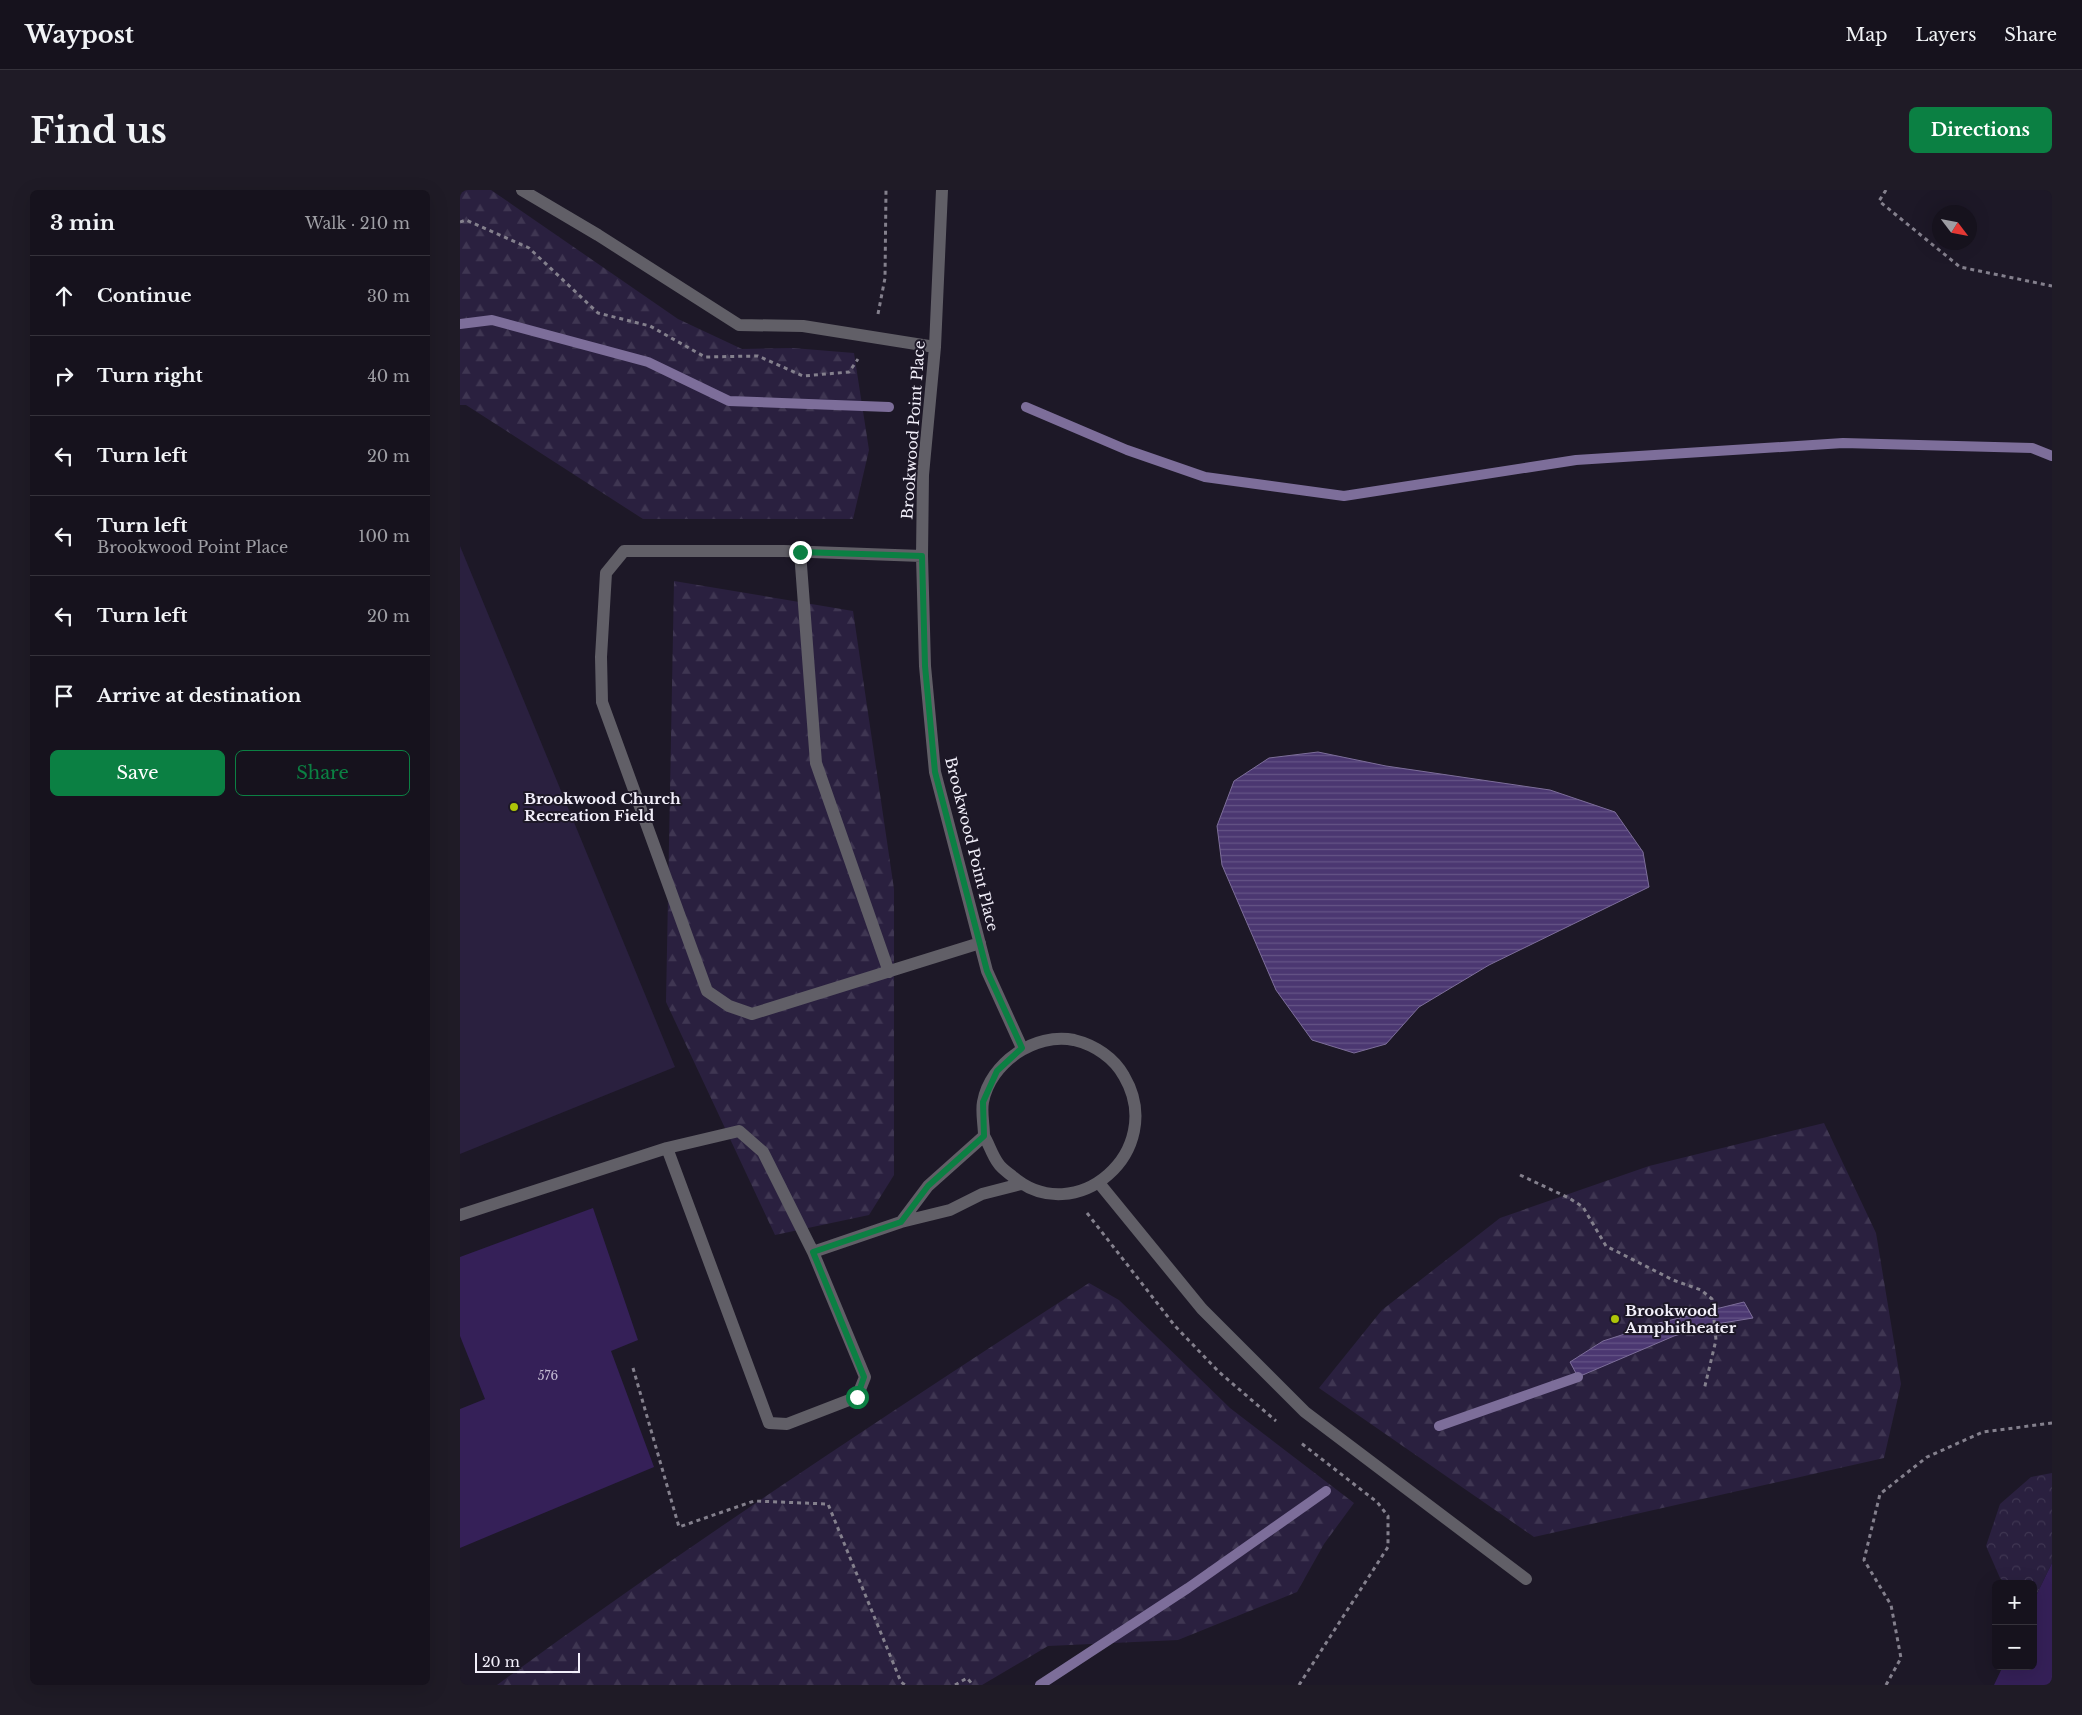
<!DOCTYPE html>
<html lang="en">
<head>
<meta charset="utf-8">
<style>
  body { margin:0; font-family:"Libre Baskerville",serif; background:#1f1b26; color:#f1f3f6 }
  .controls { position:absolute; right:15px; bottom:15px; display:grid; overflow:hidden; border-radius:8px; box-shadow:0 5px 20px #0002 }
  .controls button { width:45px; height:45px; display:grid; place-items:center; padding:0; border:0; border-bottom:1px solid #35323b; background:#16121d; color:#f1f3f6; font:25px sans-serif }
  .compass { position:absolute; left:1472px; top:15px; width:45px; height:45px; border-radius:50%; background:#16121d; box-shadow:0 5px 20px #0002; rotate:122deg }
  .scale { position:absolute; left:15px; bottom:12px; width:105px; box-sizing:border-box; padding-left:5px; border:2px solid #f2effa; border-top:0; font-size:14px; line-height:18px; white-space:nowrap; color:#f2effa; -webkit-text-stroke:4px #1d1827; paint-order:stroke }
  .stop { position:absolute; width:15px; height:15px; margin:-11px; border:4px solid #0b8043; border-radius:50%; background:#fff }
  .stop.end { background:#0b8043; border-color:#fff; box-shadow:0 1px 5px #0008 }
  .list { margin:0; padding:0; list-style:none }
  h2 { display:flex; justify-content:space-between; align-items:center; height:65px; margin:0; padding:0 20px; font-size:21px }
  h2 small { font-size:16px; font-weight:400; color:#9e9ea4 }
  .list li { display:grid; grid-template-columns:32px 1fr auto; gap:15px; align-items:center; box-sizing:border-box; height:80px; padding:0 20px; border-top:1px solid #35323b }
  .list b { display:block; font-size:19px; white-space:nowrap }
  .list p { margin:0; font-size:16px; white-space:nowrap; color:#9e9ea4 }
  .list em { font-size:16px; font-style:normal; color:#9e9ea4 }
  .actions { display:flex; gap:10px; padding:15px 20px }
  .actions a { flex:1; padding:11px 0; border:1px solid #0b8043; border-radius:8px; text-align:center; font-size:18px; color:#0b8043 }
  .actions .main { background:#0b8043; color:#fff }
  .icon { flex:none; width:28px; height:28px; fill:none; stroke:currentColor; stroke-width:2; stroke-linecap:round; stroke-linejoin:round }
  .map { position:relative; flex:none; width:1592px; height:1495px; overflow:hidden; border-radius:8px }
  header { display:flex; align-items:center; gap:30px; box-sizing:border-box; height:70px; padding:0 25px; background:#16121d; border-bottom:1px solid #35323b }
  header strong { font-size:24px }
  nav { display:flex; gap:28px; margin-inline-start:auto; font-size:18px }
  .intro { display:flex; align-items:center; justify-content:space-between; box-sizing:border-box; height:120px; padding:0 30px }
  h1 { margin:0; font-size:35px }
  .button { padding:12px 22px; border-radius:8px; background:#0b8043; color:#fff; font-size:18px; font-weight:700 }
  main { display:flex; gap:30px; padding:0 30px }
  aside { flex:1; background:#16121d; border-radius:8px; box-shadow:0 5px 20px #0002 }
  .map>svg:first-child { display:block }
  .forest { fill:url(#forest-firs) }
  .park { fill:url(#park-crowns) }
  .pitch { fill:#2a203f }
  .water { fill:url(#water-rules); stroke:#7d6e9a }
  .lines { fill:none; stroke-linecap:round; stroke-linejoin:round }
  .stream { stroke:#7d6e9a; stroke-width:10 }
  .building { fill:#352058 }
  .path { stroke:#84808d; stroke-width:3; stroke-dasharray:4 4; stroke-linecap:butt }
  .minor { stroke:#615f67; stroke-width:12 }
  .route { stroke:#0b8043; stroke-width:6 }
  .poi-dot { fill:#aec508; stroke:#1d1827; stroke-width:2 }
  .labels { text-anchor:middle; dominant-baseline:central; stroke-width:4; stroke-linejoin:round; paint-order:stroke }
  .number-label { font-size:12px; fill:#c3bbd2 }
  .street-label { font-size:15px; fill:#f2effa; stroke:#1d1827 }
  .poi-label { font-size:15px; font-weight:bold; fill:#f2effa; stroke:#1d1827; text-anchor:start }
</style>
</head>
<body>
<header>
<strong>Waypost</strong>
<nav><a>Map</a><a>Layers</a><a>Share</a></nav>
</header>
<div class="intro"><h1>Find us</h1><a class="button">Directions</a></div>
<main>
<aside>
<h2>3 min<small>Walk · 210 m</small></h2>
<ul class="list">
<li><svg class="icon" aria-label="ahead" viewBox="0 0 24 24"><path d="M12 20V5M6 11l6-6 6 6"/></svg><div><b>Continue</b></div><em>30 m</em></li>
<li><svg class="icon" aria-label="right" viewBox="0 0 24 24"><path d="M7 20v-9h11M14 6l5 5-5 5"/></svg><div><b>Turn right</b></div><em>40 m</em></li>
<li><svg class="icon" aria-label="left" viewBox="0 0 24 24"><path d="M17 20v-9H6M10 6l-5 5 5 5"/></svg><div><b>Turn left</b></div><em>20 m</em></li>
<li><svg class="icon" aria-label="left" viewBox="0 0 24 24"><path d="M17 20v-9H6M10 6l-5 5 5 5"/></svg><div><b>Turn left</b><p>Brookwood Point Place</p></div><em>100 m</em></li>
<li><svg class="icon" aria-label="left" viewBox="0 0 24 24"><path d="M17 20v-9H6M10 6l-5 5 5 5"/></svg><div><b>Turn left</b></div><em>20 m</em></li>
<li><svg class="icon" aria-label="arrive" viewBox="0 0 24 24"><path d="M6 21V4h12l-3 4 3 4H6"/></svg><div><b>Arrive at destination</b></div></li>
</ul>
<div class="actions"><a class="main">Save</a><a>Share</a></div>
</aside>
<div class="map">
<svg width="1592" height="1495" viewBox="0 0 1592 1495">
  <defs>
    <pattern id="forest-firs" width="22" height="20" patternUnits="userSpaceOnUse" patternTransform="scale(1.25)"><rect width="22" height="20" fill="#2a203f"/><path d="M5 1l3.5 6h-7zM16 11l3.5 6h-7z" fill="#3f3652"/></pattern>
    <pattern id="park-crowns" width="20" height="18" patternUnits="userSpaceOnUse" patternTransform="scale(1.25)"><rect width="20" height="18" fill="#2a203f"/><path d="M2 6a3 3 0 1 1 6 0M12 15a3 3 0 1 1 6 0" fill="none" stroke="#3f3652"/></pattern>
    <pattern id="water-rules" width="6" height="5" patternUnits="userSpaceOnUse" patternTransform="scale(1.25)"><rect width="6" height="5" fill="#4b3771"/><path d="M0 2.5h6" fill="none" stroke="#655486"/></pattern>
  </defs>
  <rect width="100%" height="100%" fill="#1d1827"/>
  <!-- forest -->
  <path class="forest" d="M0,0h31l187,129 64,30 51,-1 61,5 15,97 -16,69h-210l-177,-114h-6z
    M214,391l179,30 41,278v286l-25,40 -94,20 -109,-233z
    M1364,933l52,110 25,151 -17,74 -350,79 -215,-149 63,-78 118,-92 149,-52z
    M629,1093l30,17 111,108 124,95 -30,41 -27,48 -119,48 -130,6 -66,39h-485c192,-141 392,-272 592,-402z"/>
  <!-- park -->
  <path class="park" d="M1592,1283v90l-19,39v-18h-27l-6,-6 -14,-32 14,-42 31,-27z"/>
  <!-- pitch -->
  <path class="pitch" d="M0,356l215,521 -215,87z"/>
  <!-- water -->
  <path class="water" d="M858,562l68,14 164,24 65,22 28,40 6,35 -160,78 -70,42 -33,37 -32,9 -42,-13 -36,-50 -54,-125 -5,-39 17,-45 35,-23z
    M1284,1112l9,16 -43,7 -36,11 -96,41 -8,-15 33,-21 56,-18z"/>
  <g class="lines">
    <!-- stream -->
    <path class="stream" d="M0,134l32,-4 156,42 81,39 160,6
      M566,217l101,43 78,27 139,19 232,-36 267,-17 189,5 20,8
      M979,1236l139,-49
      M580,1495l148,-97 138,-97"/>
  </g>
  <!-- building -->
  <path class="building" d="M133,1018l45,132 -27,11 43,116 -194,81v-139l25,-10 -25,-63v-79z
    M1592,1373v122h-58l9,-19h30v-64z"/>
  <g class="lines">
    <!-- path -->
    <path class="path" d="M1426,0l-7,11 81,66 92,19
      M0,32l6,-2 63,28 69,65 52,13 55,31 53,-1 45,20 46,-4 9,-13
      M418,124l7,-36 1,-88
      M1060,985l49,23 14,9 23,39 67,34 28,10 11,9 4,41 -12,50
      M627,1023l88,113 44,46 57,49
      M173,1178l46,159 75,-26 74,3 73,178 4,3
      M495,1495l12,-7 6,7
      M839,1495l89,-138v-31l-11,-14 -76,-59
      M1426,1495l15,-27 -10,-53 -27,-45 16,-66 47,-37 56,-25 69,-9"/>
    <!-- minor -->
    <path class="minor" d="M62,0l76,45 141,90 64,1 132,21
      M482,0l-7,157 -12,128 -1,81 3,110 10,106 52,199 35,77
      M340,362l16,211 73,209
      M462,366l-138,-5h-160l-18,22 -5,84 1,45 105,289 22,15 23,8 228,-71
      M524,946c5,8 8,19 14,27 3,5 9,9 14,13 63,55 156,-25 112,-100 -10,-18 -29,-31 -50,-36 -39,-8 -84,23 -91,62 -2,10 1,23 1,34l-56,50 -27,36 49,-12 32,-16 39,-10
      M639,993l103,126 103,103 221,167
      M0,1025l207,-67 72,-17 24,21 50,100 52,125 -8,20 -70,27 -18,-1 -102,-275
      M353,1062l88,-30"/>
  </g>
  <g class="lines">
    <!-- route -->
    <path class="route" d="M340,362l122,4 3,110 10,106 52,199 35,77 -25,23 -14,31 1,34 -56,50 -27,36 -88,30 51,125 -7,20"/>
  </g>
  <!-- markers -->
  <g class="poi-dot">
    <circle cx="54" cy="617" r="5"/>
    <circle cx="1155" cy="1129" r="5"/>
  </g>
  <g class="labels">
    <!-- number labels -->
    <g class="number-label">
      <text x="88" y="1185">576</text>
    </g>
    <!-- street labels -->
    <g class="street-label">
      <text transform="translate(453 240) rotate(-86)">Brookwood Point Place</text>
      <text transform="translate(512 654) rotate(76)">Brookwood Point Place</text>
    </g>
    <!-- poi labels -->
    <g class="poi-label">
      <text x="64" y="608">Brookwood Church<tspan x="64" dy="17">Recreation Field</tspan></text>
      <text x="1165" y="1120">Brookwood<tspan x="1165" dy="17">Amphitheater</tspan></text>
    </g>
  </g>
</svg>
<div class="controls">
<button>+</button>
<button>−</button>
</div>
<svg class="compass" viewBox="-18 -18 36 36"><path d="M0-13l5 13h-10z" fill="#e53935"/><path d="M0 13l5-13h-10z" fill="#9e9ea4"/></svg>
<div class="scale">20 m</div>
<div class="stop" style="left:397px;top:1207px"></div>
<div class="stop end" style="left:340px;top:362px"></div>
</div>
</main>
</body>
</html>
